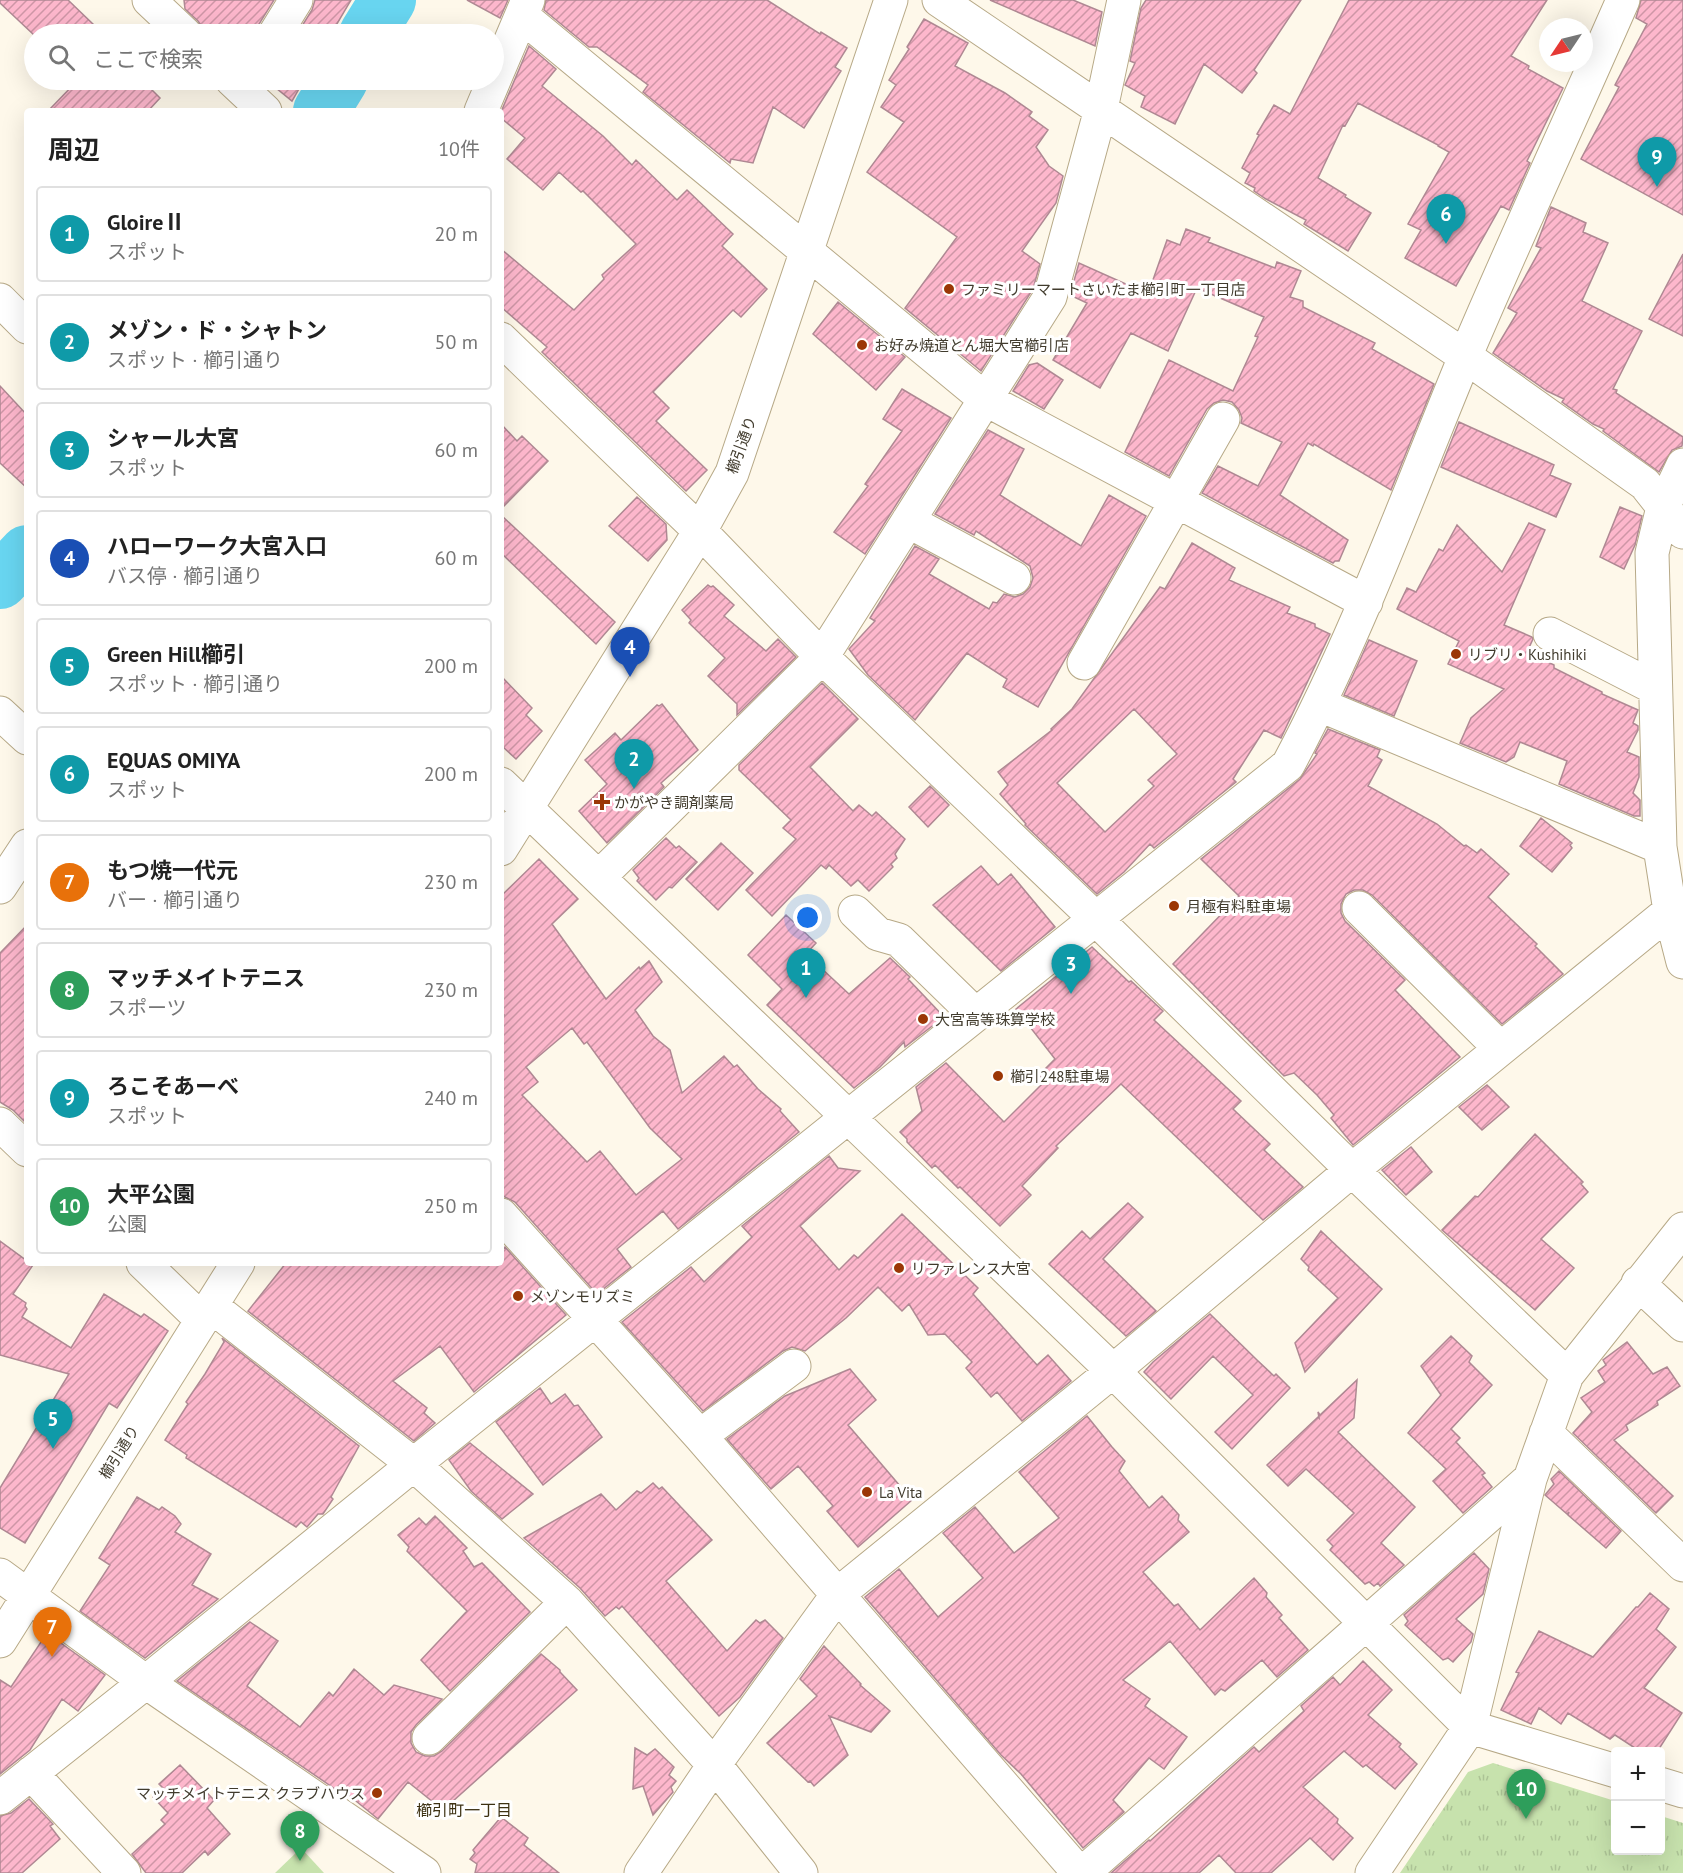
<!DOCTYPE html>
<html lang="ja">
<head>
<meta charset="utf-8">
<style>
  body { margin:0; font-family:"PT Sans","Noto Sans JP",sans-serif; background:#f6f6f6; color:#222 }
  .controls { position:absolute; right:18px; bottom:18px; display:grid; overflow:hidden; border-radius:6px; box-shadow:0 6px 24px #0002 }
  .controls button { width:54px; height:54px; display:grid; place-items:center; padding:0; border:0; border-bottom:2px solid #e0e0e0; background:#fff; color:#222; font:30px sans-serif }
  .compass { position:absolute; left:1539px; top:18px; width:54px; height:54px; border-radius:50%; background:#fff; box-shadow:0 6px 24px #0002; rotate:235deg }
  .you { position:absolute; left:808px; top:918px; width:21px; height:21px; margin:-15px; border:4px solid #fff; border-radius:50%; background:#1a73e8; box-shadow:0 0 0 9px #1a73e833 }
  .badge { display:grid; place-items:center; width:39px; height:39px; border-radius:50%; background:#ea580c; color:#fff; font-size:20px; font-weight:700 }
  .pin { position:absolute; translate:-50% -50px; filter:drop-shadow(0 2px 3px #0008) }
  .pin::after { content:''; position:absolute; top:32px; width:21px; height:18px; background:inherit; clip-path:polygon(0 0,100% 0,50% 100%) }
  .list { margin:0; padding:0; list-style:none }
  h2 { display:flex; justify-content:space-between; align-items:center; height:78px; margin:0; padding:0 24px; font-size:26px }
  h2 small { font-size:20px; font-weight:400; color:#767676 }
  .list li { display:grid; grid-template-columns:39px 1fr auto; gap:18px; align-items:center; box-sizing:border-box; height:96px; margin:0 12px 12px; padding:0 12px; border:2px solid #e0e0e0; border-radius:6px }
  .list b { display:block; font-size:22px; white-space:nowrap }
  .list p { margin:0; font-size:20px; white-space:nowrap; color:#767676 }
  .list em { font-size:20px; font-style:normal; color:#767676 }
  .icon { flex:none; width:33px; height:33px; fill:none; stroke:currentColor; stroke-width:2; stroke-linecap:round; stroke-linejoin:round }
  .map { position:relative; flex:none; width:1683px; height:1873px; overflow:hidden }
  .search { position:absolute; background:#fff; box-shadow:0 6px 24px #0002; left:24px; top:24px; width:480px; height:66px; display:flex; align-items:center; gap:15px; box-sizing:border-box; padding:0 21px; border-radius:33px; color:#767676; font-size:22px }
  .panel { position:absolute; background:#fff; box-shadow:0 6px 24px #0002; left:24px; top:108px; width:480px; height:1158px; border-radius:6px }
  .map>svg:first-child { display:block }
  .green { fill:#c7e2ad }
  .park { fill:url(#park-tufts) }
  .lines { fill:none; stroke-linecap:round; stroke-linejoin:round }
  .river { stroke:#68d5f0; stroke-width:56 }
  .building { fill:url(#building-hatch); stroke:#af8893; stroke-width:1.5; fill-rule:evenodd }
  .minor-casing { stroke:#b7a987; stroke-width:35 }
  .minor { stroke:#fff; stroke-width:33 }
  .poi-dot { fill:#9b3706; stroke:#fff; stroke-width:2 }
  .labels { text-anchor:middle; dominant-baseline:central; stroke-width:6; stroke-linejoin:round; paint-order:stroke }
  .poi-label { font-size:15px; fill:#413b2d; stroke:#fff; text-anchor:start }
  .street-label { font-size:15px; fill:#413b2d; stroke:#fff }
  .neighbourhood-label { font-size:16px; fill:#3d3112; stroke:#fff }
</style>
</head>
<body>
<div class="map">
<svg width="1683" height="1873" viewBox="0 0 1683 1873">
  <defs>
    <pattern id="park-tufts" width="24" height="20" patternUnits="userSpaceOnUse" patternTransform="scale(1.5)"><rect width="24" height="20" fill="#c7e2ad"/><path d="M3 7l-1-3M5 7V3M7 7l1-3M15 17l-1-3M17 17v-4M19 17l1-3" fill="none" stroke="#acc395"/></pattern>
    <pattern id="building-hatch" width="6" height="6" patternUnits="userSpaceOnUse" patternTransform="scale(1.5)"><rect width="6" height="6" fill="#fdb7cc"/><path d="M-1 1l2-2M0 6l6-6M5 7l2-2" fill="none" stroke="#ce96a6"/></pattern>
  </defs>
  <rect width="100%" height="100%" fill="#fef8ea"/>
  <!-- green -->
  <path class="green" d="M301,1848l23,25h-49z"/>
  <!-- park -->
  <path class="park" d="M1493,1763l122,38 1,49h44l1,-34 22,7v50h-283l68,-101z"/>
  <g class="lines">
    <!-- river -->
    <path class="river" d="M367,34l21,-34
      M321,111l19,-31
      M0,581l27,-28"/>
  </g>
  <!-- building -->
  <path class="building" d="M0,0h68l27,26 -9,8 -52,1 -34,-32z
    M184,0h90l-15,24 -3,10h-53v-6l-5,-7 -13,-12z
    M315,0h36l-20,34h-34l15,-24z
    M467,0h41l-8,18z
    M546,0h221l53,34 1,-2 26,16 -12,19 6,4 -37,57 -31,-21 -20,56 -22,-4 -1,4 -87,-71 5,-7 -51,-38h-8l-45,-37z
    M990,0h83l29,12 -7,34z
    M1146,0h155l-47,70 3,3 -15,20 -38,-29 -29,60 -34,-17 4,-11 -20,-11 10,-22 -5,-2 11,-53z
    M1349,0h198l-36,56 18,10 -1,3 35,19 -36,73 3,2 -21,47 -8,-4 -45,80 -51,-28 16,-28 -13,-6 41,-72 -11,-6v-1l-80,-42 -13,23 -2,-1 -25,53 28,17 -1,2 26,16 -23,38 -44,-27 2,-4 -40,-21 -12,-8 1,-3 -10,-5 5,-10 -8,-5 17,-33 -2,-1 17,-29 16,9z
    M1641,0h42v215l-102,-56 38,-72 -4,-2 32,-61 -11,-6z
    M924,19l44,24 -13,23 50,27 27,19 -3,4 19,14 -12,17 13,19 14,10 -7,27 -34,48 18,13 -7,25 -52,82 -76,-63 52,-71 -90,-65 37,-50 -23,-15 15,-22 -7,-5 20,-31 -2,-2z
    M529,46l27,23 -14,17 61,50 29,29 4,-5 41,40 10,-10 46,44 -11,12 45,43 -26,28 -8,-7 -80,82 16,16 -13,13 51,49 -21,21 -144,-139 5,-5 -46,-40v-58l73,61 30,-31 -2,-4 34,-31 -53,-53 -2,1 -22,-20 -16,18 -36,-31 18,-21 -24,-20v-6z
    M78,80h64l18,18 -12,13h-100z
    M272,80h32l-12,21 -22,-18z
    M1551,207l35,16 -3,9 25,11 -26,58 60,30 -29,58 4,1 -1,3 67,44 -1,9 -10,4 -13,22 -56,-41 1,-2 -11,-5 -31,-22 2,-3 -17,-8 -54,-38 24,-40 -9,-5 33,-60 -5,-2z
    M1186,229l24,9 -2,4 67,26 2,-6 24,9 -11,26 13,4v6l72,36 -3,6 62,35 -43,106 -77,-46 -1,2 -5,-3 -28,52 68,45 -9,21h-4l-2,2 -131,-70 16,-27 40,20 24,-44 -41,-19 1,-5 -3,-8 -7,-8 -9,-2 -9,3 -7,6 -38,67 -44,-24 44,-92 64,31 25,-54 -3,-1 9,-19 -67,-29 -29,63 -37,-18 -31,55 -47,-28 34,-57 -17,-8 9,-32 69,31 19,-54 13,5z
    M1683,254v82l-34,-17z
    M838,302l67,55 -29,33 -63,-56z
    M1037,363l26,17 -19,29 -31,-18 16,-26z
    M0,386l27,29v73l-27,-25z
    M902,389l49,29 -86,136 -31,-22 34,-46 -3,-2 37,-53 -19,-12z
    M1459,422l95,43 -4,10 21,9 -15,33 -115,-50z
    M501,424l16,17 5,-5 26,25 -47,48z
    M988,430l36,19 -24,46 81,51 28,-51 37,21 -108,191 -35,-20 4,-8 -40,-26 -52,67 -47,-45 -19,-26 26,-28 -5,-3 45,-72 24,13 -10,15 60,35 4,-7 4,1 7,-9 11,3 8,-3 7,-7 3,-9 -3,-12 -54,-35 -2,4 -39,-21z
    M637,497l29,27 1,16 -19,21 -39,-35z
    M1620,507l22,9 -7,29 -11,24 -24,-12z
    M501,515l114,107 -19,22 -95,-91z
    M1529,523l16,7 -41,95 28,12 1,2 -6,13 27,13v3l48,24v2l36,16 -5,13 5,3v4l-11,22 12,5v20l-6,16 7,7v16h-6l-75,-32 8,-23 -47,-19 -6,15 -8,5 -46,-19 11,-25 33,-29 -56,-25 11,-23 -62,-32 10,-21 9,4 23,-43 4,2 14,-26 45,47z
    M1192,543l43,25 -6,12 61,27 -3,6 28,11v3l15,7 -49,104 -17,-8 -31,49 3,3 -82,66 -4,-4 -26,28 -27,22 -72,-69 1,-1 -26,-30 8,-9 -10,-13 54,-42 -1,-1 21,-20 88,-122 5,2zM1134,709l43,45 -29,26 6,6 -49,46 -48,-49z
    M708,585l3,2 2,-1 21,19 -10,11 42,35 12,-12 18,18 -59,58v-11l-29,-28 17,-18 -36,-35 2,-3 -9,-10z
    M1369,640l48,21 -23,55 -50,-21z
    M501,676l31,32 -6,7 16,16 -26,28 -13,-12 -2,2z
    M822,683l36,36 -48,48 43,44 6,-6 13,11 4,-4 29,27 -10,15 2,4 -6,6 2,3 -24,24 -11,-11 -7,6 -22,-21 -3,4 -5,-4 -49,51 -26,-26 50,-51 -13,-11 8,-8 -52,-50v-5z
    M662,704l36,46 -37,33 3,4 -57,56 -28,-32 28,-27 -22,-24 30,-27 6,7 36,-35 2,1z
    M1328,729l52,21 -3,7 5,3 -14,26 69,38 27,22 2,-1 11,8 4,-4 28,25 -21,23 49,47 -2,2 28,28 -61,50 -130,-129 -9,-5h-9l-8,4 -5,10v9l4,8 60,59 -10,10 65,67 -107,88 -22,-27 3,-3 -17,-20 -23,-22 -10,3 -111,-112 66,-68 -38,-37 99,-80 17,-25 -2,-1z
    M930,786l19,19 -21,22 -19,-20z
    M1541,818l31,25 -2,2 2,3 -20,24 -32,-26z
    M666,838l10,10 3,-2 18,16 -25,26 -3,-1 -13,13 -19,-19 2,-3 -6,-8z
    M721,843l32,30 -35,37 -32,-31z
    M539,859l39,40 -26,25 54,75 33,-32 1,2 9,-8 13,21 -27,28 18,26 17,14 12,43 42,-37 10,11 3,-2 21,24 23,20 -1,2 19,21 -121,97 -15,-18 -46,38 14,18 -34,27 -82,-92 -14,-7v-176l3,-4 -3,-4v-115zM572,1028l12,16 3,-2 63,86 32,31 -46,36 -36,-44 -13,11 -65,-67 16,-13 -12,-15z
    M981,866l17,19 13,-11 44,53 -54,44 -68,-66z
    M786,915l30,28 -10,11 43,40 41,-36 20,19 -2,2 36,38 -39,30 -1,-5 -24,25 -26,21 -87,-83 15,-16 -34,-34z
    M27,925v199l-14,-14 -13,-8v-149z
    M1092,947l37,35 2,-1 32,30 -9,9 87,81 -8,8 37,35 -6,6 39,37 -40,33 -142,-136 -65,62 2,2 -36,38 9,9 -31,31 -40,-39 -2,1 -23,-23 -3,3 -25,-26v-3l-7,-7 22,-21 -6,-24 30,-24 58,59 41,-41 -6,-6 16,-16 -39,-50z
    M1487,1085l22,22 -27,23 -23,-23z
    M1535,1134l48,48 -2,2 7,8 -47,47 33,29 -39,42 -93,-80 33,-34 3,1z
    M1411,1147l21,25 -26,23 -24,-25z
    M829,1156l9,12 22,3 -60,55 39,44 15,-15 4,3 44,-44 76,74 -5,6 64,71 11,-10 23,26 -49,40 -25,-29 -6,5 -25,-29 6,-6 -27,-28 -17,1 -19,-31 -7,7 -24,-24 -32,31 -41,33 -13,-4 -9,4 -80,60 -81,-89 69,-55 13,15 48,-45 -10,-11z
    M1128,1203l15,14 -40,42 53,52 -30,25 -77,-72 33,-33 8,8z
    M1321,1231l61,58 -77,83 -10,-29 43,-45 -30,-28 1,-3 -8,-8z
    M0,1241l27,20v2l6,2 -20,29 13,9 -1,3 2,3 -5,8 49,31 33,-54 37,23 3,-3 24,17 -51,77 -8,-5 -84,140 -25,-15v-40l69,-114 -69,-19z
    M505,1247l61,68 -92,77 -34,-46 -47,35 34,27 -3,5 11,10 -21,18 -166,-130 38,-48h215v-12z
    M1210,1314l47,46 17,16 2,-2 14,14 -58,61 -17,-17 38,-37 -40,-39 -42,43 -27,-27 9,-10z
    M1451,1336l21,20 -3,6 23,23 -41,44 9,9 -4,4 29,31 -3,2 10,12 -29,26 -30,-32 13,-12 -38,-36 33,-38 -20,-29z
    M222,1338l137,108 -28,51 2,2 -10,15h-5l-11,13 -6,-5 -5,5 -110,-69 1,-3 -22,-15 23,-36 -2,-2 19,-28 19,-32z
    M1627,1342l26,32 14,-7 13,19 -23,15 1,4 -32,20 2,5 -14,10 59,56 -17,17 -83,-80 19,-21 -11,-14 24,-16 -7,-11 8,-6 -3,-5z
    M850,1369l26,31 -28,25 64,75 -54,47 -31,-36 6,-5 -35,-40 -27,23 -44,-50 58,-43z
    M1357,1380l-3,38 -16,14 77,75 -34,36 23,22 -24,21 -2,-3 -4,3 -5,-4 -4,2 -35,-34 3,-4 -6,-6 27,-27 -48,-44 -18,17 -21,-21 51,-48 1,1 -1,-6 2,3z
    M540,1388l11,16 14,-10 9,12 4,-1 24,32 -59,48 -47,-63z
    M1087,1416l25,31 13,14 -6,10 30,37 13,-12 17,19 -1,5 11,12 -46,40 31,34 4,-2 22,26 54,-52 13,15 -1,4 16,18 -3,3 29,32 -31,27 -15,-17 -37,31 -4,-2 -6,6 -45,-54 -47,39 27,19 -5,7 42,31 -23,32 -15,-11 -36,42 11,12 -41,36 -62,-74 -20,-19 -136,-158 34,-28 39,48 45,-39 -40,-45 32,-26 39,46 45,-35 -40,-46z
    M470,1443l63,51 -31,25 -31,-28 -22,-31z
    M1559,1471l62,60 -15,17 -38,-33 1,-3 -2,2 -22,-19 9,-11 -3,-5z
    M653,1483l6,6 3,-2 50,53 -46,41 61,70 29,-31 4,3 5,-3 18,18 -43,59 -21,19 -97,-110 -3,3 -3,-2 -11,9 -25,-28 -56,-50 77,-44 15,16 21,-19 4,2z
    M137,1497l22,13 3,-3 13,9 6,8 -6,8 36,22 -19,31 26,14 -73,59 -65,-47 30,-46 -11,-7z
    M435,1516l32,32 -4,3 11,16 8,-4 48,49 -80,79 -29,-31 46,-49 -60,-60 2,-4 -11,-12 21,-17 7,7z
    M1474,1553l15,16 -6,25 -27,25 17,15 -2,8 -18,20 -5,-4 -5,2 -38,-35 3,-4 -4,-6z
    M1650,1593l19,16 -13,20 20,18 -32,41 38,25 -25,39h-16l-26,-17 -5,4 -42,-26 -7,11 -22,-16 -8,16 -30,-14 18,-37 -3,-1 23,-41 54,26 43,-50h2z
    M250,1622l28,19 -31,45 53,41 29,-35 4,4 21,-27 30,26 10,-10 48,14 -26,26 -5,7v11l5,9 9,4h9l8,-5 99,-97 19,16v2l17,18 -134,120 -35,-28 -30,37 -38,-31 -2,3 -161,-110z
    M47,1633l58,42 -27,36 -16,-12 -32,51 -30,24v-94l11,7z
    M824,1646l37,38 -1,1 30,26 -19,21 -42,-16 19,39 -34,31 -4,-5 -2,1 -41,-39 50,-47 -17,-17z
    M1363,1661l29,29 -24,25 33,29 -2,3 18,17 -22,25 -29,-24 -3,2 -19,-16 -41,36 35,32 -1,4 16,15 -20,22 -23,-22 -39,35h-35l-17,-18 -20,18h-88l38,-33 1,1 104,-94 5,5 45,-41 -3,-5 32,-29 7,8z
    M635,1748l12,7 8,-6 19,18 -5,8 7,6 -5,6 2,5 -20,23 -10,-29 -10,3z
    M180,1765l34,35 -7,8 23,26 -22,21 -3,-4 -23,22h-36l-14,-19 33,-30 -4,-4 7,-7 -15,-16 10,-9 -4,-4z
    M29,1799l24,25 -3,2 10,13 -38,34h-22v-57l11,-3z
    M501,1817l27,21 -4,7 35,28h-84l2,-9 -7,-5 5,-6 -2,-3z"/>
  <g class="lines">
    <defs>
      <path id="minor" d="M149,0l36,34
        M939,0l527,357 179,127 38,48
        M522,16l463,383 381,203
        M275,34l21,-34
        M232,80l33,31
        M481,111l47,-111
        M0,300l27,27
        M501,339l199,192 122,126 273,261 257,252 215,205
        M1683,465l-20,42 -11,46 8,294 10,64 13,51
        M908,521l106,57
        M1550,634l105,54
        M1084,663l139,-244
        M1320,705l340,142
        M0,713l27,25
        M501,784l612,587 357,356 146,44
        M501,849l199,-318 32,-58 159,-473
        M599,877l223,-220 228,-360 51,-188 23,-109
        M0,887l27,-41
        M1359,908l141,140
        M855,912l23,22 21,6 76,74
        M0,1124l27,26
        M501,1215l199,221 379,437
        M143,1263l59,57
        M1638,1283l45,42
        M211,1306l202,158 154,138 155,172 79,99
        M1546,1433l137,132
        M700,1436l94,-70
        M0,1575l146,107 278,191
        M0,1641l238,-378
        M429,1738l138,-136
        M31,1773l93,100
        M1660,1784l23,7
        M0,1798l146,-116 257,-209 885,-708c70,-131 120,-271 177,-408 51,-120 106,-238 158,-357
        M641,1873l73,-108 124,-171 275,-223 239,-201 318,-259
        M1083,1873l447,-394
        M1372,1873l98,-146 60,-248 37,-104 116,-146"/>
    </defs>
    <!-- minor casing -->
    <use href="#minor" class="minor-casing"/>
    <!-- minor -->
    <use href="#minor" class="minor"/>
  </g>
  <!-- markers -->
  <g class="poi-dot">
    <circle cx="949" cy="289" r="6"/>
    <circle cx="862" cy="345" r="6"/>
    <circle cx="1456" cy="654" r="6"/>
    <path d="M599 793h6v6h6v6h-6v6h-6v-6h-6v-6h6z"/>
    <circle cx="1174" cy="906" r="6"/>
    <circle cx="923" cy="1019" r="6"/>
    <circle cx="998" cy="1076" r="6"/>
    <circle cx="899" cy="1268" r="6"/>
    <circle cx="518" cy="1296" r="6"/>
    <circle cx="867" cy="1492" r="6"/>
    <circle cx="377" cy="1793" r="6"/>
  </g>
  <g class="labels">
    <!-- poi labels -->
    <g class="poi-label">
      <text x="961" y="289">ファミリーマートさいたま櫛引町一丁目店</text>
      <text x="874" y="345">お好み焼道とん堀大宮櫛引店</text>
      <text x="1468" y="654">リブリ・Kushihiki</text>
      <text x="614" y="802">かがやき調剤薬局</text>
      <text x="1186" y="906">月極有料駐車場</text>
      <text x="935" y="1019">大宮高等珠算学校</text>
      <text x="1010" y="1076">櫛引248駐車場</text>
      <text x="911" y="1268">リファレンス大宮</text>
      <text x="530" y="1296">メゾンモリズミ</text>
      <text x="879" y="1492">La Vita</text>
      <text x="365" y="1793" text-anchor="end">マッチメイトテニス クラブハウス</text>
    </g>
    <!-- street labels -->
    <g class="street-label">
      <text transform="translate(741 445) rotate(-70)">櫛引通り</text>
      <text transform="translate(119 1452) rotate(-58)">櫛引通り</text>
    </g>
    <!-- neighbourhood labels -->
    <g class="neighbourhood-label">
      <text x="464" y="1810">櫛引町一丁目</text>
    </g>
  </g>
</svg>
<div class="controls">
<button>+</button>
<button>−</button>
</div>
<svg class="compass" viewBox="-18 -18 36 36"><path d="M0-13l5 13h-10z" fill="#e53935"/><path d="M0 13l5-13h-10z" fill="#767676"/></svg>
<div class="you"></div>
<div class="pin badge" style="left:806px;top:998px;background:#0f9aa8">1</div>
<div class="pin badge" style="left:634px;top:789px;background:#0f9aa8">2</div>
<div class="pin badge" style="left:1071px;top:994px;background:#0f9aa8">3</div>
<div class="pin badge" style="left:630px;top:677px;background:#1a4fb4">4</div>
<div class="pin badge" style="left:53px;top:1449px;background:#0f9aa8">5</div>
<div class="pin badge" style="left:1446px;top:244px;background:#0f9aa8">6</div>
<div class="pin badge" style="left:52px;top:1657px;background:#e8710a">7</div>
<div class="pin badge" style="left:300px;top:1861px;background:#2e9e5b">8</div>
<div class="pin badge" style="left:1657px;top:187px;background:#0f9aa8">9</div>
<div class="pin badge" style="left:1526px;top:1819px;background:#2e9e5b">10</div>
<div class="search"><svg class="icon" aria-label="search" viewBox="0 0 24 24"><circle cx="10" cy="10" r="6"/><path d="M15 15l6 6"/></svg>ここで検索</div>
<section class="panel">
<h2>周辺<small>10件</small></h2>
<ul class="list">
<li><span class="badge" style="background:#0f9aa8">1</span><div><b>GloireⅡ</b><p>スポット</p></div><em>20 m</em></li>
<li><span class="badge" style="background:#0f9aa8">2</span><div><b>メゾン・ド・シャトン</b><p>スポット · 櫛引通り</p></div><em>50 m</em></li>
<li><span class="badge" style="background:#0f9aa8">3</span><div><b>シャール大宮</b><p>スポット</p></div><em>60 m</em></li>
<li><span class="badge" style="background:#1a4fb4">4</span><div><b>ハローワーク大宮入口</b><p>バス停 · 櫛引通り</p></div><em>60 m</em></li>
<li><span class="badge" style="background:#0f9aa8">5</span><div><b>Green Hill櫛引</b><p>スポット · 櫛引通り</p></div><em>200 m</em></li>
<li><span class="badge" style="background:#0f9aa8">6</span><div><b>EQUAS OMIYA</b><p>スポット</p></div><em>200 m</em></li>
<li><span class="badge" style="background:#e8710a">7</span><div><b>もつ焼一代元</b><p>バー · 櫛引通り</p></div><em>230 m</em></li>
<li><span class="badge" style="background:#2e9e5b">8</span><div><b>マッチメイトテニス</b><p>スポーツ</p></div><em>230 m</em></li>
<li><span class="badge" style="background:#0f9aa8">9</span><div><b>ろこそあーべ</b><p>スポット</p></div><em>240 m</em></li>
<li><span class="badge" style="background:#2e9e5b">10</span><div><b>大平公園</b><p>公園</p></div><em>250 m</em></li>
</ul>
</section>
</div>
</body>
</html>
